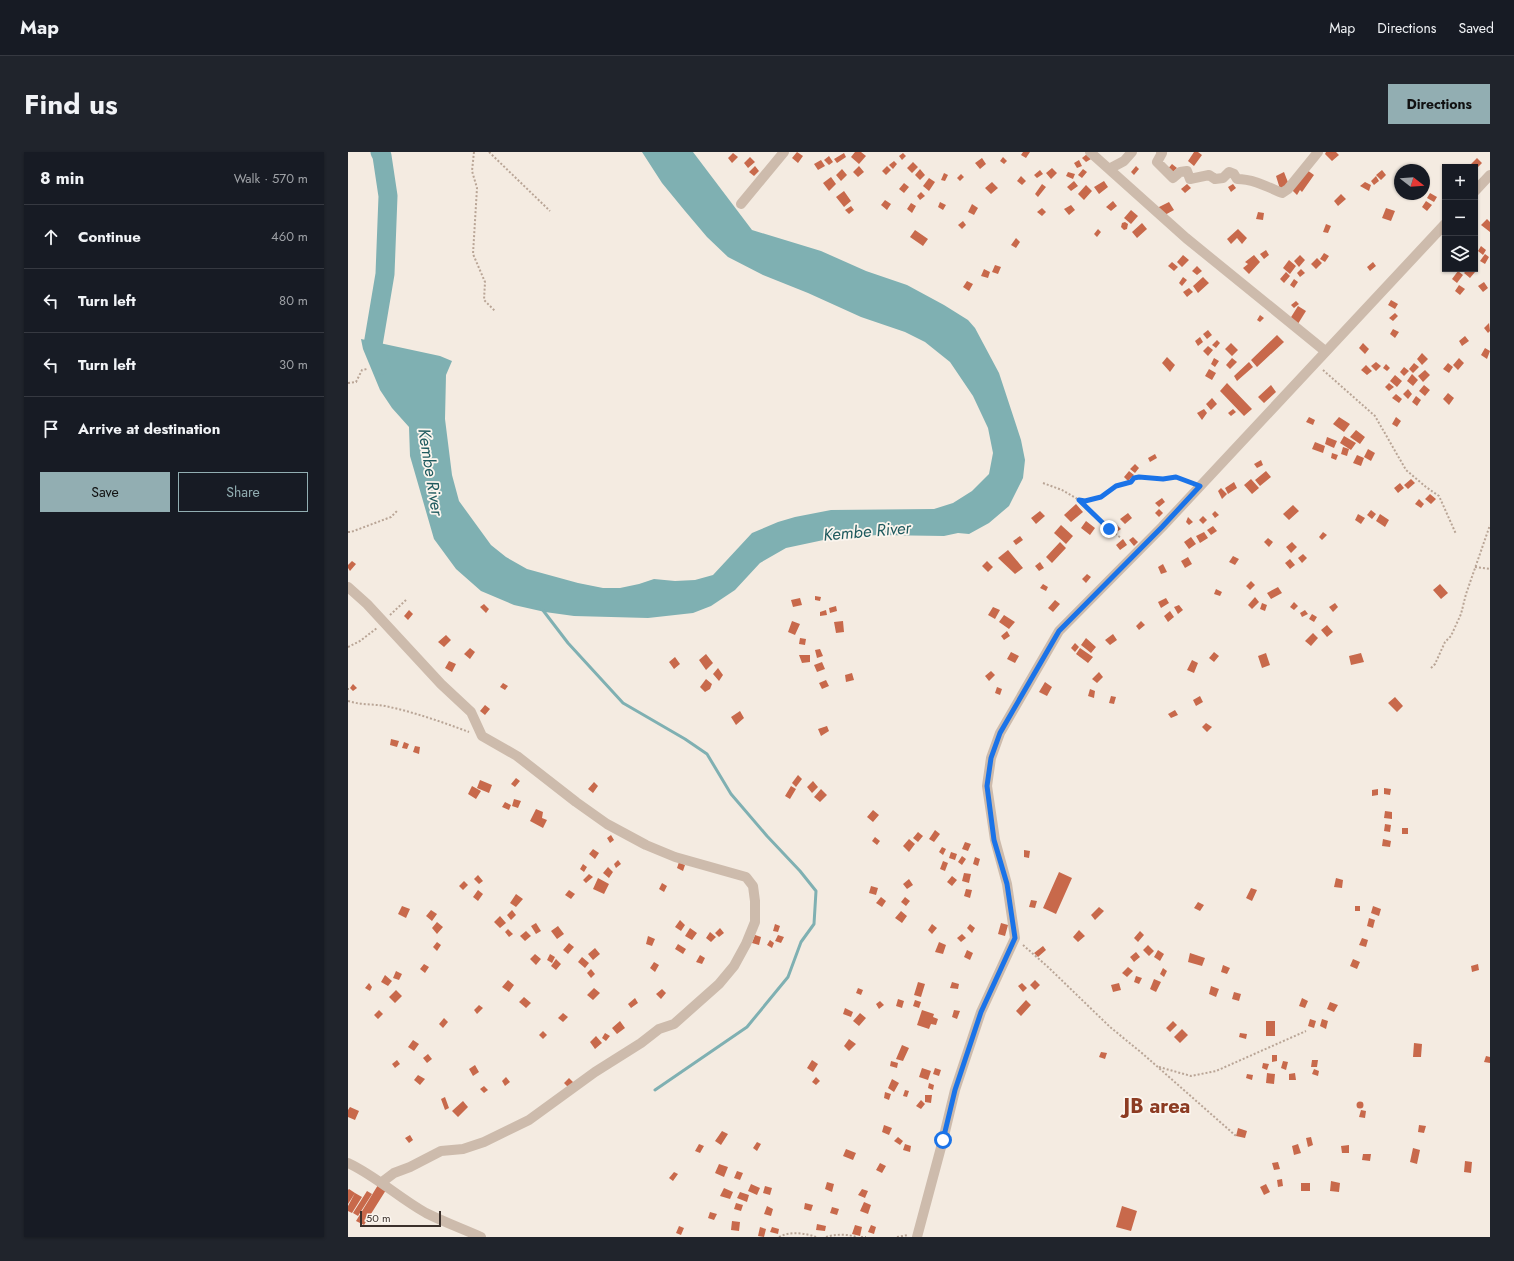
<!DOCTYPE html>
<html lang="en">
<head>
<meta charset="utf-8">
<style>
  body { margin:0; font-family:Jost,sans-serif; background:#20242c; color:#f1f3f6 }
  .controls { position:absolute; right:12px; top:12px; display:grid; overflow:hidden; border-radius:0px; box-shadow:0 1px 3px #0004 }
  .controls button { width:36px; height:36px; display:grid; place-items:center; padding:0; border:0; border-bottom:1px solid #363941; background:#171b24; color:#f1f3f6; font:20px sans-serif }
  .compass { position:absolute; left:1046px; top:12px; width:36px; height:36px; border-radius:50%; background:#171b24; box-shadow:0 1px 3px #0004; rotate:107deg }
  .scale { position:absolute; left:12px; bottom:10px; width:81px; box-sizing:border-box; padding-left:4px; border:2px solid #3b302b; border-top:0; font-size:11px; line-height:14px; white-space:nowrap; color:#3b302b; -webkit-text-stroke:3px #fbf5ee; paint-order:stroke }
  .stop { position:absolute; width:12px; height:12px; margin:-9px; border:3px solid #1a73e8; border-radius:50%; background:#fff }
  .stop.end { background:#1a73e8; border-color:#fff; box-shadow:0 1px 4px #0008 }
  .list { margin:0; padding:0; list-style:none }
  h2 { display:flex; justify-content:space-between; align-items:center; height:52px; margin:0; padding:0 16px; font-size:17px }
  h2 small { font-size:13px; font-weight:400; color:#9ea1a6 }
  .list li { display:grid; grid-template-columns:26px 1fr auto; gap:12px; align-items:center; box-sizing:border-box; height:64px; padding:0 16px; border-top:1px solid #363941 }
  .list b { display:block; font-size:15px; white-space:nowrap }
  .list em { font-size:13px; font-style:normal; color:#9ea1a6 }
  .actions { display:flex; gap:8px; padding:12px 16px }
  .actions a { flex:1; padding:9px 0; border:1px solid #92aeb2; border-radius:0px; text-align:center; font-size:14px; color:#92aeb2 }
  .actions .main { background:#92aeb2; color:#111 }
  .icon { flex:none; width:22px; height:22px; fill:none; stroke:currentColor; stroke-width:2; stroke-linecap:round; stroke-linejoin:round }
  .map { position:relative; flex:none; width:1142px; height:1085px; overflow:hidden; border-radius:0px }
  header { display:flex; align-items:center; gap:24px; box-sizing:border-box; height:56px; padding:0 20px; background:#171b24; border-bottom:1px solid #363941 }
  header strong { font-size:19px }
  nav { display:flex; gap:22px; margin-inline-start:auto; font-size:14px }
  .intro { display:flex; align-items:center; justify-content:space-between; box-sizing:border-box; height:96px; padding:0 24px }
  h1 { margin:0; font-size:28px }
  .button { padding:10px 18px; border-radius:0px; background:#92aeb2; color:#111; font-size:14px; font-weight:700 }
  main { display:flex; gap:24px; padding:0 24px }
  aside { flex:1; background:#171b24; border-radius:0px; box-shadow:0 1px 3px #0004 }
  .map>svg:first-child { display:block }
  .water { fill:#7fb0b2 }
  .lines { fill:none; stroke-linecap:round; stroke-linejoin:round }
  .stream { stroke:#7fb0b2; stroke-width:3 }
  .river { stroke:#7fb0b2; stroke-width:19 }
  .building { fill:#c8694b }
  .path { stroke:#b9a596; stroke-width:2; stroke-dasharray:2 2; stroke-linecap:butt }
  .street { stroke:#cdbbac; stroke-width:10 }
  .route { stroke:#1a73e8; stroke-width:5 }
  .labels { text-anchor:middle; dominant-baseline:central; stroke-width:3.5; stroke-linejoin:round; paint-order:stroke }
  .water-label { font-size:17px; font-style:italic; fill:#1f5a5e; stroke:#fbf5ee }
  .district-label { font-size:20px; font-weight:bold; fill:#8c3b22; stroke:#fbf5ee }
</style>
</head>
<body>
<header>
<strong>Map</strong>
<nav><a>Map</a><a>Directions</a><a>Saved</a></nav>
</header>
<div class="intro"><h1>Find us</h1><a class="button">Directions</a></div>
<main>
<aside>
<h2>8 min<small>Walk · 570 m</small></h2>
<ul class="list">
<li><svg class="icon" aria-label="ahead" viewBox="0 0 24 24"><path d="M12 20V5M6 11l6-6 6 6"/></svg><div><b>Continue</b></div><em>460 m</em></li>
<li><svg class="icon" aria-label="left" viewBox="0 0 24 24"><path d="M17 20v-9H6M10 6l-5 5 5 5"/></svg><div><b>Turn left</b></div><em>80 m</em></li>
<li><svg class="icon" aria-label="left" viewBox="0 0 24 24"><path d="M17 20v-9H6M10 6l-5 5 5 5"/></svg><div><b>Turn left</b></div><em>30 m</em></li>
<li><svg class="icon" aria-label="arrive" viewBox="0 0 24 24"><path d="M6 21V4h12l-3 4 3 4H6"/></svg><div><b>Arrive at destination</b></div></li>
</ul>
<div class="actions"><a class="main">Save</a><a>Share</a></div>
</aside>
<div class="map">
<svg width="1142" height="1085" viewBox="0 0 1142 1085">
  <rect width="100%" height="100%" fill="#f4ebe1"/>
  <!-- water -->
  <path class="water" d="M294,0h51l59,78 69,21 45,20 41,14 37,20 24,15 7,8 24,45 22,67 4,20 -2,18 -14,28 -20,17 -20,11 -11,-1 -14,3 -66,-1 -45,3 -47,10 -26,15 -25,27 -24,16 -18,7 -45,5 -74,-2 -29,-4 -31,-7 -33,-14 -25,-22 -22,-30 -24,-83 -1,-29 -17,-19 -12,-18 -17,-41 -2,-10 79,17 12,5 -6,14 -1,44 7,56 7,26 32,44 15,12 21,12 51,14 25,5h17l19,-4 15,-5 21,2 20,-1 18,-5 39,-42 26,-11 17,-5 36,-7 103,-1 19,-6 19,-12 17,-17 4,-21 -5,-25 -15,-32 -23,-34 -25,-20 -20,-10 -44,-15 -53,-24 -45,-18 -35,-18 -21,-20 -22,-26 -23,-28z"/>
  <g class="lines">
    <!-- stream -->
    <path class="stream" d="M194,457l26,34 55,60 62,36 22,15 24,40 36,42 33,35 16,20 -2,33 -13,18 -13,35 -41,50 -92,63"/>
    <!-- river -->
    <path class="river" d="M32,0l2,4 6,40 -3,78 -12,71 8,20"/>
  </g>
  <!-- building -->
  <path class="building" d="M449,0l6,4 -5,7 -6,-5z
    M507,0h6l5,4 -7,8 -8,-7z
    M675,0h7l-4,6 -5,-3z
    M846,0h4l4,3 -8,11 -6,-5z
    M978,0h10l3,3 -7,6 -7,-7z
    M385,1l5,4 -6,6 -4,-5z
    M496,1l2,4 -9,6 -3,-4z
    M555,1l3,3 -4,4 -3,-4z
    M739,2l4,5 -5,3 -4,-4z
    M481,4l4,6 -4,3 -5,-5z
    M402,5l5,5 -7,6 -4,-5z
    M655,5l4,4 -3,3 -4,-3z
    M634,6l4,6 -6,5 -5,-6z
    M1129,6l5,5 -7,7v-3l-5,-2z
    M473,8l4,6 -7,4 -4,-6z
    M731,8l3,6 -5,2 -3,-5z
    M546,9l3,3 -4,5 -4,-4z
    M565,10l5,5 -6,6 -5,-5z
    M824,12l5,4 -7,7 -4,-4z
    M407,14l4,5 -5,5 -5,-4z
    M511,14l5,6 -6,5 -5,-5z
    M539,14l4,4 -5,5 -4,-4z
    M788,14l3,3 -5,6 -3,-3z
    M704,16l5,5 -6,6 -5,-6z
    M494,17l5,6 -6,6 -5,-6z
    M572,17l5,6 -5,5 -5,-5z
    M735,17l4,3 -5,6 -4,-3z
    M692,18l3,4 -6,4 -3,-3z
    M959,18l7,5 -12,17 -2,-2 -3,5 -5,-5z
    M1034,18l4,5 -5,5 -5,-5z
    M720,20l7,2 -2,5 -7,-3z
    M936,20l5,13 -9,4 -4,-13z
    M596,21l4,2 -3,6 -4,-1z
    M613,22l3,3 -4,4 -3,-3z
    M673,24l5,5 -4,4 -5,-4z
    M1028,24l3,5 -5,4 -3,-4z
    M483,25l5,7 -7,7 -6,-8z
    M581,26l6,4 -6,9 -6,-5z
    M726,29l4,5 -7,5 -4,-4z
    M756,29l4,6 -9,7 -5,-7z
    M644,30l6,6 -7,6 -6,-6z
    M1017,30l6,3 -2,6 -9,-5z
    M556,31l5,4 -5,6 -5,-4z
    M694,32l4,3 -8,10 -3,-3z
    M839,32l4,4 -6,5 -4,-4z
    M885,32l3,4 -5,4 -3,-5z
    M738,33l6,6 -8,9 -6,-6z
    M496,39l7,10 -7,6 -8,-10z
    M573,40l4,4 -5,4 -3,-4z
    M1082,41l7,4 -3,5 -7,-4z
    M993,42l5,5 -8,7 -4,-5z
    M537,48l6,4 -4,6 -6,-5z
    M765,49l4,5 -6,5 -5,-4z
    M1078,49l6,4 -5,6 -5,-4z
    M592,50l6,3 -3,5 -5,-3z
    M821,50l5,8 -11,6 -6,-8z
    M563,51l5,3 -4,7 -5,-4z
    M624,52l6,4 -4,7 -6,-3z
    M723,53l4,5 -6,5 -5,-6z
    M503,54l3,4 -5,4 -4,-4z
    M694,56l4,4 -4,4 -5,-4z
    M1038,56l9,3 -4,10 -9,-3z
    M783,58l7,6 -7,8 -7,-6z
    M910,60l6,1 -1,7 -7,-1z
    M1139,67l3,3v10l-9,-7z
    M615,69l3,4 -4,4 -4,-4z
    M777,70l3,2 -1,5 -3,1 -3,-3 1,-4z
    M794,71l5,6 -10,9 -5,-6z
    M978,72l5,2 -3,7 -5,-1z
    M750,77l3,3 -4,5 -3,-3z
    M890,77l9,9 -5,6 -5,-6 -6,6 -4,-5z
    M567,78l13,9 -5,7 -13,-9z
    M668,86l4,4 -4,6 -5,-3z
    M1133,94l5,4 -3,5 -5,-4z
    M918,98l3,5 -5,4 -4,-5z
    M976,101l5,3 -4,6 -5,-3z
    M1137,102l4,3 -4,7 -5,-3z
    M835,103l6,5 -7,7 -5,-5z
    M906,103l6,7 -11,12 -6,-6 5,-4 -3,-2z
    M952,103l5,5 -6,7 -5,-6z
    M969,106l5,5 -6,6 -5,-5z
    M941,108l7,6 -6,8 -7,-6z
    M824,110l6,5 -4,4 -6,-5z
    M1025,110l3,4 -6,5 -3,-4z
    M647,113l6,2 -3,7 -6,-2z
    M849,114l5,5 -5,4 -5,-4z
    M636,117l6,3 -2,6 -7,-2z
    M953,117l4,4 -5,4 -3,-4z
    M1120,117h4l3,3 -5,6 -6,-5z
    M1110,119l5,4 -6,8 -5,-4z
    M938,120l4,4 -6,7 -4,-4z
    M835,125l4,3 -5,6 -3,-3z
    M855,125l6,6 -11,10 -5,-7z
    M946,127l4,3 -4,6 -4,-3z
    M619,129l6,3 -4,7 -6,-4z
    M1136,130l4,6 -5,4 -5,-6z
    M1111,133l6,4 -5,6 -5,-4z
    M841,136l4,4 -6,5 -4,-5z
    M1043,148l7,4 -3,5 -7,-4z
    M948,149l3,3 -5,4 -3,-3z
    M950,154l8,5 -10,16 -8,-5z
    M1047,161l3,3 -5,5 -4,-3z
    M912,163l4,3 -4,4 -3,-2z
    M1141,171l1,8 -2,2 -4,-5z
    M1045,177l6,3 -4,6 -5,-4z
    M860,178l4,5 -5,4 -4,-5z
    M929,183l7,7 -27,25 -6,-7z
    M1117,184l4,5 -7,5 -3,-5z
    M852,185l3,5 -5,4 -3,-5z
    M869,188l3,3 -4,5 -4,-3z
    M883,191l7,7 -6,6 -7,-7z
    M1015,191l6,6 -4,5 -6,-6z
    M860,194l5,4 -5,6 -5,-5z
    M1137,196l5,3 -3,8 -6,-4z
    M1074,201l6,6 -6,6 -5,-6z
    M819,205l8,8 -5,7 -8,-9z
    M866,206l5,3 -4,6 -4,-3z
    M884,206l5,4 -7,7 -4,-4z
    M1111,206l5,5 -6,7 -5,-5z
    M901,210l4,5 -16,14 -3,-5z
    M1028,210l5,4 -5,5 -5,-5z
    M1066,211l5,4 -6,6 -4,-4z
    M1100,211l5,4 -4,6 -6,-4z
    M1038,212l4,4 -3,3 -4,-3z
    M1018,213l6,6 -5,4 -6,-5z
    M1056,215l5,4 -5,5 -4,-4z
    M861,217l7,4 -4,7 -7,-4z
    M1077,218l5,5 -7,7 -5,-6z
    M1064,222l6,6 -5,6 -6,-5z
    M1047,223l7,6 -5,6 -7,-6z
    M879,231l25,26 -8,7 -24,-25z
    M1041,231l5,4 -5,4 -4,-4z
    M923,233l5,7 -12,11 -6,-6z
    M1076,233l6,5 -5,6 -6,-5z
    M1060,237l4,5 -4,5 -5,-5z
    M1100,241l6,5 -5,7 -6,-6z
    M1048,242l6,5 -3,4 -7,-5z
    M1068,244l5,4 -4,6 -5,-4z
    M864,246l5,6 -6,6 -5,-6z
    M856,257l3,4 -5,7 -5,-7z
    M885,257l3,3 -5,4 -3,-3z
    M961,265l6,3 -2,5 -7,-3z
    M991,265l11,7 -6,8 -11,-8z
    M1048,265l5,4 -4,6 -5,-3z
    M1008,278l9,7 -5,7 -10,-7z
    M996,284l12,7 -5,7 -11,-7z
    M979,285l10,4 -3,7 -9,-4z
    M967,290l10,4 -2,7 -11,-4z
    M995,295l6,2 -2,7 -6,-2z
    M1020,297l7,4 -4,8 -7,-4z
    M984,301l6,2 -2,5 -5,-2z
    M807,302l2,4 -7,4 -2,-4z
    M1009,303l7,3 -3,8 -8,-3z
    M913,308l2,5 -6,3 -3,-4z
    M787,312l4,4 -4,5 -5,-4z
    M781,319l5,4 -6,6 -4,-4z
    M918,319l5,6 -11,9 -5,-6z
    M903,327l8,9 -7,6 -8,-9z
    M1063,327l4,4 -7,6 -4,-4z
    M886,330l3,6 -9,6 -3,-6z
    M1052,331l4,5 -6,5 -4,-5z
    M873,336l6,6 -5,5 -4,-8z
    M1082,342l6,5 -5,5 -6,-5z
    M814,346l3,4 -6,5 -4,-4z
    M1071,347l5,5 -3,4 -6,-4z
    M728,352l7,8 -12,10 -7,-7z
    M945,353l6,6 -10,9 -6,-6z
    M811,357l4,4 -4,4 -4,-4z
    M1023,358l5,4 -4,5 -5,-4z
    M692,359l5,5 -9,8 -5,-6z
    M867,359l4,4 -4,3 -3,-4z
    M780,361l4,5 -7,6 -5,-5z
    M1010,362l7,4 -4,6 -6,-4z
    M1032,362l9,6 -4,7 -9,-6z
    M855,364l4,4 -4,4 -4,-4z
    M840,365l5,5 -4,3 -3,-3z
    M738,369l9,7 -5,7 -9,-7z
    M713,373l12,11 -7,8 -12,-11z
    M769,373l4,4 -6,4 -3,-5z
    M865,374l4,5 -6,4 -4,-5z
    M856,380l4,6 -8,5 -4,-7z
    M975,380l4,3 -5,5 -3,-3z
    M672,384l3,4 -7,5 -3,-4z
    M785,385l5,5 -4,4 -5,-6z
    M843,385l5,7 -7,5 -5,-7z
    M920,386l5,4 -4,5 -5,-5z
    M775,387l4,6 -7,5 -4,-5z
    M712,390l6,6 -14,15 -6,-6z
    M944,390l5,5 -6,6 -5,-6z
    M660,398l15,18 -8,6 -17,-16z
    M955,402l4,4 -5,5 -4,-5z
    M885,404l6,3 -4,6 -6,-3z
    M840,405l4,7 -7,4 -4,-7z
    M942,407l5,6 -5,4 -5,-6z
    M4,409l4,3 -6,7 -2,-3v-3z
    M639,409l6,6 -5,5 -6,-6z
    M692,410l4,6 -5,3 -4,-5z
    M815,412l4,8 -6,2 -3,-7z
    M739,422l4,3 -5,6 -4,-4z
    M903,429l4,4 -5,5 -4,-4z
    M695,432l5,3 -2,4 -6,-3z
    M1092,432l8,9 -7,6 -8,-9z
    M930,435l4,6 -11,6 -4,-6z
    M868,437l6,3 -2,4 -6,-2z
    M467,444l6,1 -1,4 -5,-1z
    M907,445l4,5 -7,7 -4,-4z
    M452,446l2,7 -9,2 -2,-7z
    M818,446l3,5 -8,5 -3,-6z
    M707,448l5,4 -7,8 -5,-4z
    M946,450l4,4 -4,4 -4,-3z
    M914,451l5,2 -2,6 -5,-2z
    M987,451l3,4 -5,5 -4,-5z
    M136,452l5,5 -3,4 -6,-6z
    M831,453l4,5 -5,4 -4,-7z
    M488,454l1,5 -7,2 -1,-5z
    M645,455l7,3 -5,9 -7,-4z
    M61,458l4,4 -5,6 -4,-4z
    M478,458l1,5 -7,1v-4z
    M957,458l3,4 -6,3 -2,-4z
    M822,459l4,6 -6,5 -4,-6z
    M964,462l5,3 -3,5 -5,-3z
    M656,463l11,7 -6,7 -10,-7z
    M444,469l8,3 -5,11 -7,-3z
    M495,469l1,11 -8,1 -2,-11z
    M793,469l4,4 -6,5 -3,-4z
    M979,473l6,7 -6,5 -6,-7z
    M659,479l3,5 -6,4 -3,-4z
    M965,481l5,5 -7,8 -6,-5z
    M765,482l4,6 -7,5 -5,-5z
    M98,483l5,5 -7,7 -6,-5z
    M452,486l6,1 -1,6 -6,-1z
    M738,486l10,9 -5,6 -10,-8z
    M727,491l4,4 -4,5 -4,-4z
    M122,496l5,4 -5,7 -6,-5z
    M732,496l13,9 -5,6 -12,-9z
    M472,497l3,7 -6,2 -2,-8z
    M663,500l8,4 -4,7 -8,-4z
    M866,500l5,4 -5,6 -5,-4z
    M918,501l4,12 -8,3 -4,-12z
    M1013,501l3,9 -13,3 -2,-9z
    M358,502l7,9 -7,7 -7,-10z
    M451,503h11v7l-8,1z
    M327,505l5,7 -6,5 -5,-7z
    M844,508l6,3 -4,10 -7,-3z
    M101,509l7,3 -4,8 -7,-4z
    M474,510l3,7 -8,3 -3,-7z
    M370,516l5,7 -4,6 -6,-7z
    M643,519l4,4 -6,6 -4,-5z
    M751,520l4,5 -6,6 -5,-4z
    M504,521l2,7 -8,2 -1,-7z
    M358,527l6,5 -2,5 -5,3 -5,-5z
    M478,528l3,6 -7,3 -3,-6z
    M697,530l7,5 -5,9 -8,-4z
    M155,531l5,3 -3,4 -5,-3z
    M5,532l4,4 -4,3 -3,-3z
    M649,535l5,2 -2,6 -5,-2z
    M742,537l5,2 -1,7 -6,-2z
    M763,544l5,1 -2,7 -5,-1z
    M852,544l3,6 -7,4 -3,-6z
    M1047,545l8,9 -6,6 -9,-9z
    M137,553l5,4 -5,6 -5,-4z
    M827,558l3,5 -7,3 -3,-4z
    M392,559l4,7 -8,7 -5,-8z
    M858,571l6,4 -5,5 -5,-5z
    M479,574l2,5 -8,5 -3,-7z
    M43,587l8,2 -2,6 -7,-2z
    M56,590l5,2 -2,5 -5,-1z
    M67,594l5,1 -1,7 -6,-2z
    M450,623l4,4 -6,8 -4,-4z
    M168,626l4,3 -5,6 -4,-3z
    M132,628l12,5 -3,8 -12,-5z
    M465,629l5,6 -6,6 -5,-6z
    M246,630l4,4 -5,7 -5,-4z
    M124,634l9,5 -5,8 -8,-5z
    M443,634l5,3 -6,10 -5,-3z
    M1036,636l7,1 -1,6 -6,-1z
    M473,637l6,6 -7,7 -6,-5z
    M1030,637v6l-6,1v-6z
    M166,647l7,2 -3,7 -6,-2z
    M157,650l6,3 -2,5 -7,-3z
    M188,657l7,3 -1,6 5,2 -4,8 -13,-7z
    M525,658l6,5 -6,7 -6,-5z
    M1037,659l7,1v7l-8,-1z
    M1037,672l6,1 -1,7 -6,-1z
    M1054,676h6v6h-6z
    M587,678l5,4 -6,8 -5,-3z
    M570,680l5,4 -5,6 -5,-4z
    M263,683l3,5 -4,3 -3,-5z
    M527,685l5,4 -3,4 -5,-4z
    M561,687l6,5 -6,8 -6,-6z
    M1035,687l8,2 -1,6 -8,-1z
    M617,690l6,2 -3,7 -6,-2z
    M594,695l4,2 -3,6 -4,-3z
    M245,697l6,4 -4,6 -6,-5z
    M676,698l6,1 -1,7 -5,-1z
    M603,700l6,2 -2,6 -6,-2z
    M614,704l4,3 -4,6 -4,-3z
    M627,705l5,2 -2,7 -5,-2z
    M270,708l3,4 -5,4 -2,-4z
    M595,709l5,2 -3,8 -5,-2z
    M331,710l6,3 -2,6 -6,-3z
    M235,712l4,3 -3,5 -4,-3z
    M260,715l5,5 -4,6 -6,-5z
    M711,720l13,6 -16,36 -13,-6z
    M616,721l7,1 -2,9 -7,-2z
    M241,722l4,3 -7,6 -3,-3z
    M130,723l5,6 -4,3 -5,-5z
    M604,724l5,4 -5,6 -5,-4z
    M250,726l11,6 -5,10 -11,-5z
    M988,726l7,2 -1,8 -8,-1z
    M561,727l4,6 -6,4 -4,-5z
    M116,729l4,4 -5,5 -4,-4z
    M314,731l5,3 -3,6 -5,-3z
    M523,734l7,2 -2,7 -7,-2z
    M903,736l6,2 -5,11 -6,-3z
    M618,737l6,1 -2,8 -6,-2z
    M130,738l5,4 -5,7 -5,-4z
    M221,738l6,4 -4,5 -6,-4z
    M168,742l7,5 -7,8 -6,-4z
    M533,745l5,4 -4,6 -6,-4z
    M557,745l5,4 -4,5 -5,-4z
    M683,748l6,1 -2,7 -6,-1z
    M850,750l6,3 -4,6 -6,-3z
    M54,754l8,3 -4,9 -8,-4z
    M1007,754h5v5h-5z
    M1025,754l8,3 -2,7 -8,-3z
    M751,755l5,4 -9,9 -4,-5z
    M83,758l6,4 -5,7 -6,-5z
    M164,758l4,5 -5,5 -4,-5z
    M553,759l6,5 -5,7 -7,-5z
    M152,764l6,7 -6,5 -6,-6z
    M1021,766l6,2 -2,8 -6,-2z
    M332,768l5,5 -4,6 -6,-4z
    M89,770l6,5 -6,7 -5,-6z
    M188,771l5,8 -5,3 -5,-8z
    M653,771l7,2 -3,11 -7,-2z
    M427,772l5,2 -2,6 -5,-1z
    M584,772l5,4 -5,6 -4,-4z
    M622,772l5,4 -3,5 -5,-5z
    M210,774l6,8 -7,5 -6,-8z
    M342,776l7,5 -5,7 -7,-4z
    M372,776l4,5 -5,4 -4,-4z
    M160,777l5,5 -4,3 -4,-5z
    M731,778l6,6 -7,6 -5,-5z
    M178,779l5,5 -6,5 -5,-5z
    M792,779l4,4 -6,7 -4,-4z
    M362,780l6,5 -5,5 -5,-4z
    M614,782l4,4 -5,4 -4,-4z
    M407,783l6,2 -2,8 -7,-2z
    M430,783l6,2 -3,6 -6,-2z
    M300,784l7,3 -3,7 -6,-2z
    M1014,786l6,2 -2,7 -7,-2z
    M422,788l4,3 -2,5 -5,-3z
    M89,790l4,3 -4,6 -4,-4z
    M591,790l7,3 -3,9 -8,-2z
    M221,791l5,4 -6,7 -5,-4z
    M330,792l8,5 -3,5 -8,-5z
    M800,793l6,6 -5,5 -6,-6z
    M695,794l3,4 -8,7 -4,-4z
    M247,796l5,6 -7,6 -5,-6z
    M619,798l6,3 -3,7 -6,-3z
    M810,798l6,4 -4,7 -6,-4z
    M788,800l4,5 -6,5 -4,-5z
    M842,801l15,5 -3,8 -14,-4z
    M187,802l6,5 -5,6 -6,-6z
    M202,802l5,3 -3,6 -5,-3z
    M352,803l5,3 -3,6 -6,-2z
    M234,805l7,6 -4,5 -7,-6z
    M208,807l5,5 -5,6 -5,-4z
    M1005,807l7,3 -3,7 -7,-3z
    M306,810l5,3 -4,7 -5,-4z
    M76,812l5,3 -4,6 -5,-4z
    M1130,812l1,6 -7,2 -1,-6z
    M875,813l7,3 -3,6 -6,-2z
    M780,815l5,4 -6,6 -5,-4z
    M815,816l4,3 -3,6 -4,-3z
    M243,817l4,5 -4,4 -4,-5z
    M48,819l6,3 -3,6 -6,-2z
    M37,823l7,6 -4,5 -7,-4z
    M788,824l6,2 -3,6 -5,-2z
    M806,827l7,3 -5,10 -6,-3z
    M160,828l6,5 -5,7 -7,-5z
    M687,828l5,5 -5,5 -5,-5z
    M570,830l7,2 -4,13 -7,-2z
    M604,830l7,2 -1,5 -8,-1z
    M21,831l3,4 -2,4 -5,-3z
    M674,831l5,5 -4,4 -5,-6z
    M771,831l2,7 -8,2 -2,-7z
    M863,834l8,3 -3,8 -7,-3z
    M246,836l6,5 -7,7 -6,-5z
    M510,836l5,2 -2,5 -5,-2z
    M314,837l4,4 -5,6 -5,-5z
    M48,838l6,6 -7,7 -6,-6z
    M886,840l7,2 -2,7 -7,-2z
    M176,845l7,6 -5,5 -7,-6z
    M287,846l3,5 -7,5 -3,-4z
    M954,846l6,3 -3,7 -6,-2z
    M550,847l6,2 -2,7 -6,-2z
    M567,848l6,2 -2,6 -6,-2z
    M678,848l5,5 -10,11 -5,-5z
    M532,849l4,4 -5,4 -3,-5z
    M982,850l8,3 -4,7 -7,-3z
    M131,853l4,3 -6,6 -3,-4z
    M497,856l8,4 -2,5 -8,-3z
    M31,858l4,4 -5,5 -4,-4z
    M574,858l12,4 -1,3 5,2 -2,6 -5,-1 -2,5 -12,-4z
    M606,858l6,1 -3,8 -5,-2z
    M215,861l5,4 -5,5 -5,-4z
    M512,861l6,5 -7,8 -6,-5z
    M96,866l4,4 -5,6 -4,-4z
    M962,867l6,2 -2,7 -6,-2z
    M974,867l6,2 -2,8 -6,-3z
    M272,869l5,7 -8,6 -5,-6z
    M825,869l4,4 -7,7 -4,-4z
    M918,869h9v15h-9z
    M834,877l6,6 -8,8 -6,-6z
    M195,879l4,4 -4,4 -4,-4z
    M257,881l5,3 -4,5 -4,-3z
    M892,881l7,1 -1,5 -7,-2z
    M248,884l6,7 -7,6 -5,-7z
    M501,887l7,5 -7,7 -5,-5z
    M65,888l6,4 -5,7 -6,-4z
    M1066,891l8,1 -1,13h-8z
    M554,893l7,3 -6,13 -7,-2z
    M753,900l6,1 -2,6 -6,-2z
    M80,902l4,5 -5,4 -4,-5z
    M924,903h5v6l-5,1z
    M1138,904l4,1v6l-6,-1z
    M49,908l3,4 -5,4 -3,-4z
    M464,908l6,4 -5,8 -6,-4z
    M964,908h6l-1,7h-6z
    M543,909l7,2 -1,5 -7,-2z
    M935,909l5,1 -2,8 -5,-2z
    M915,911l6,1 -2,6 -5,-2z
    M127,913l4,7 -6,4 -4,-7z
    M574,916l9,3 -3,9 -9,-3z
    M587,916l6,2 -2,6 -6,-2z
    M966,917l5,2 -1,5 -6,-2z
    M919,921l8,1 -1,10 -8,-1z
    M947,921l1,7h-7v-6z
    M899,922l6,1 -1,5 -6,-2z
    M70,923l7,4 -5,6 -6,-5z
    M158,925l4,5 -5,4 -3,-5z
    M468,925l4,4 -4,4 -4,-3z
    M221,926l5,5 -5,5 -5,-5z
    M544,927l7,4 -5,9 -6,-4z
    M581,931l5,2 -1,5 -5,-2z
    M136,934l4,4 -4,3 -4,-4z
    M557,938l4,1 -2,6 -4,-1z
    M537,940l6,2 -2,6 -5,-2z
    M577,943h7l-1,8 -6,-1z
    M97,945l4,11 -4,2 -4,-11z
    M573,948l4,4 -4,5 -5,-3z
    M115,949l5,6 -10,10 -6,-6z
    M1008.5 953a3.5 3.5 0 1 1 7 0a3.5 3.5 0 1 1-7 0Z
    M2,955l9,4 -4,9 -7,-3v-7z
    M1013,958l5,1 -1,7 -6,-1z
    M536,973l8,3 -3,7 -7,-3z
    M1071,973l7,1 -2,7 -6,-1z
    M890,976l9,3 -2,7 -9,-2z
    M374,979l6,3 -7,11 -6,-4z
    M62,983l3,5 -4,3 -4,-5z
    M550,985l5,4 -3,4 -6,-4z
    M963,985l2,8 -5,2 -2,-9z
    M409,990l4,2 -4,7 -4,-3z
    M351,992l5,2 -4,7 -5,-2z
    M557,992l6,2 -1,6 -7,-2z
    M950,992l3,9 -7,2 -2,-9z
    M1001,993v8h-7l-1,-7z
    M1065,996l7,2 -3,14 -7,-2z
    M498,997l10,4 -3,7 -10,-4z
    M1015,1002h8l-1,7 -8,-1z
    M1117,1009l7,1 -1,11 -7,-1z
    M930,1010l2,7 -6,1 -2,-7z
    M532,1011l6,3 -4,7 -6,-3z
    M371,1012l9,3 -4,10 -9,-4z
    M389,1019l6,2 -3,7 -6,-2z
    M326,1020l4,2 -5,7 -4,-3z
    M934,1027l1,7 -5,1 -1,-7z
    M983,1029l9,2 -1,9 -9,-1z
    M479,1030l7,2 -2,8 -7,-3z
    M953,1031h9v8h-9z
    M403,1032l9,4 -3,7 -9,-4z
    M918,1032l4,8 -6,3 -4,-8z
    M30,1033l8,5 -22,35 -8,-4z
    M417,1034l7,2 -2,7 -7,-2z
    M376,1036l9,4 -3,7 -10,-3z
    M1,1037l6,4 -7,11v-14z
    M514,1037l6,2 -3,7 -7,-3z
    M19,1039l5,3 -14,22 -5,-3z
    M392,1040l9,3 -2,7 -10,-4z
    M7,1041l7,4 -10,16 -4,-2v-5z
    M516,1050l7,3 -3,9 -8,-3z
    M388,1051l7,2 -2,6 -7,-2z
    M457,1051l8,2 -2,6 -7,-2z
    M419,1054l6,3 -2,7 -7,-2z
    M774,1054l15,5 -6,20 -15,-4z
    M484,1055l7,2 -2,6 -7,-2z
    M362,1060l7,2 -3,6 -6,-2z
    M384,1069l8,1 -1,9 -8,-1z
    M469,1072l9,2 -1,5 -9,-1z
    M507,1073l7,2 -2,9 -8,-2z
    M523,1073l5,2 -2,7 -6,-2z
    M331,1074l5,2 -3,7 -5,-2z
    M412,1075l6,2 -2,8 -6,-1z
    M424,1075l7,2 -1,5 -8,-2z"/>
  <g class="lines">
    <!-- path -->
    <path class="path" d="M126,0l-2,19 5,17 -4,66 12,28 -1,18 11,11
      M141,0l61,59
      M975,218l52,46 31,54 20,17 13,9 17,38
      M0,231l8,-1 6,-12 5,-1
      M695,331l19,7 17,10 6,1 16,-4 15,-12 15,-4 3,-3 5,-1 24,2 13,-2 16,5
      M732,349l29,28 12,9
      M0,380h3l40,-15 6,-6
      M1127,415l15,2
      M42,463l17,-16
      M0,495l12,-6 17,-13
      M1083,516l4,-4 10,-22 6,-6 10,-22 5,-20 24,-69
      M0,536v3
      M0,549c13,4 25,3 37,5 29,6 57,16 84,26
      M675,793l25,22 62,60 33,27 93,82
      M811,915l32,9 25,-5 90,-40
      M431,1085c11,-6 26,-4 37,0
      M478,1085c10,-3 21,-3 31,0
      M513,1085h5
      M549,1085l11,-2"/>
    <!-- street -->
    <path class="street" d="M742,0l96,86 139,113
      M813,0l1,1 -5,9 16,16 7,-6 7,-1 3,8 19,-4 6,4 8,-1 6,-6 5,2 3,5c16,0 31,8 45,14l6,-4 30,-37
      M761,17l15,-8 8,-9
      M1127,39l15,-16
      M393,52l43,-52
      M0,435l19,17 74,80 30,28 11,24 35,20 59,46 31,22 39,21 29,12 71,20 7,9 2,15v21l-9,22 -12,22 -15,18 -45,40 -15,5 -18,14 -46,29 -66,48 -45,22 -21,7 -22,2 -31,16 -16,6 -12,9
      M0,1011c28,13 51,35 78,50 18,9 37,16 55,24
      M569,1085l26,-97 12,-50 26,-78 34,-74 -8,-54 -12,-44 -8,-54 4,-28 9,-25 59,-102 103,-104 283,-303"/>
  </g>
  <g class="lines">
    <!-- route -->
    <path class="route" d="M595,988l12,-50 26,-78 34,-74 -8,-54 -13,-44 -7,-54 4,-28 9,-25 59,-102 103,-104 38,-41 -24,-9 -13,2 -24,-2 -5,1 -3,4 -15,4 -15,11 -16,4 -6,-1 30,29"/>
  </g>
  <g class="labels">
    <!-- water labels -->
    <g class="water-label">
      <text transform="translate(83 320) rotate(81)">Kembe River</text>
      <text transform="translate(519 379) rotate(-5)">Kembe River</text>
    </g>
    <!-- district labels -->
    <g class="district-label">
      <text x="809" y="954">JB area</text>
    </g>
  </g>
</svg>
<div class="controls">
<button>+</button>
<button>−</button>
<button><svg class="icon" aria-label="layers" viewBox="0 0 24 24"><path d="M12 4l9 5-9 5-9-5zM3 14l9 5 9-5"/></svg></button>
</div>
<svg class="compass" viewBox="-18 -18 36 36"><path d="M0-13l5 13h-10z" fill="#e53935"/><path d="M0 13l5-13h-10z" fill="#9ea1a6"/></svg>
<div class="scale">50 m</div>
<div class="stop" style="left:595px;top:988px"></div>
<div class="stop end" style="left:761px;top:377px"></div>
</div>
</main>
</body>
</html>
